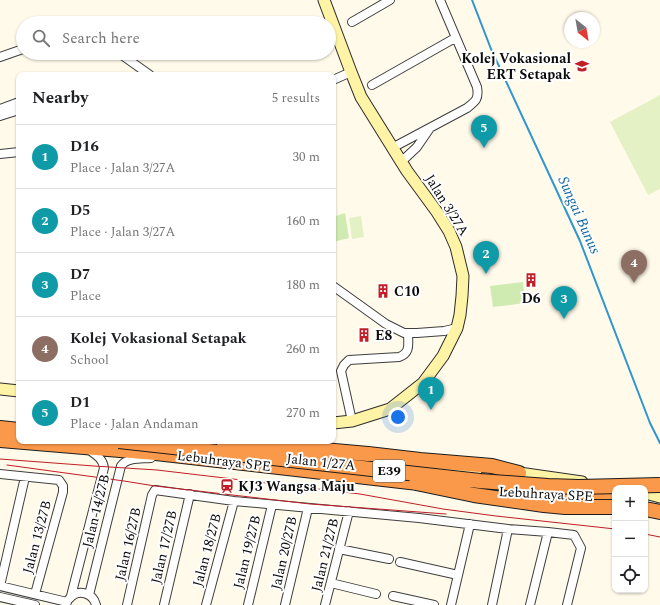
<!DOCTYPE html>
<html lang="en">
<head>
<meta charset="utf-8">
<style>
  body { margin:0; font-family:Spectral,serif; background:#f6f6f6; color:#202124 }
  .controls { position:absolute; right:12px; bottom:12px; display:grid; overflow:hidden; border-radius:8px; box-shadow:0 1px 3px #0004 }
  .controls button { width:36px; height:36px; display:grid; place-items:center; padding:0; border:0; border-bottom:1px solid #e0e0e0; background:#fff; color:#202124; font:20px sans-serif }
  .compass { position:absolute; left:564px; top:12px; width:36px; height:36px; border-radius:50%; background:#fff; box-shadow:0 1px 3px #0004; rotate:149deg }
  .you { position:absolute; left:398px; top:417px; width:14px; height:14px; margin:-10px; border:3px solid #fff; border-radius:50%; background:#1a73e8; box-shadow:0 0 0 6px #1a73e833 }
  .badge { display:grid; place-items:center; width:26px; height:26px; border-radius:50%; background:#d93025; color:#fff; font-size:13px; font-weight:700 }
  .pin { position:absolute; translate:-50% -33px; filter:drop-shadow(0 1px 2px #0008) }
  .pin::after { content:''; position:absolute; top:21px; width:14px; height:12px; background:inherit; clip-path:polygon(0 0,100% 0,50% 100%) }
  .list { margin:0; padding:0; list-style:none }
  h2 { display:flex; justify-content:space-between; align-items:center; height:52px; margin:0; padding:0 16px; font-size:17px }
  h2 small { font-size:13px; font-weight:400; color:#757577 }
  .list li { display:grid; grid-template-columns:26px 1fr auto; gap:12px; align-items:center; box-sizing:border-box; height:64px; padding:0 16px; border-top:1px solid #e0e0e0 }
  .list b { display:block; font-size:15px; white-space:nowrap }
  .list p { margin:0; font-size:13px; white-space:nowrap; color:#757577 }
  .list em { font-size:13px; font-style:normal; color:#757577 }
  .icon { flex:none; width:22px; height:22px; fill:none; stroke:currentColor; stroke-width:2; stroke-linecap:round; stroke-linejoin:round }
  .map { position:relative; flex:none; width:660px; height:605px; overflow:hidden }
  .search { position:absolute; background:#fff; box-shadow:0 1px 3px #0004; left:16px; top:16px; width:320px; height:44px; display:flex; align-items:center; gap:10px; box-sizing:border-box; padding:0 14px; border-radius:22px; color:#757577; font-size:15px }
  .panel { position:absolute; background:#fff; box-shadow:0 1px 3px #0004; left:16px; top:72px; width:320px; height:372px; border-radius:8px }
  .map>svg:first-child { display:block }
  .green { fill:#d0ebb2 }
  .pitch { fill:#e3f1c4 }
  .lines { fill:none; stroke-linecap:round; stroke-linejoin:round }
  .stream { stroke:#2f95d3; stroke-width:2 }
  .street-casing { stroke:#3e3e3e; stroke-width:10 }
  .secondary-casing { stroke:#2d2d2d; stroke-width:13 }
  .highway-casing { stroke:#1c1c1c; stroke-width:16 }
  .street { stroke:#fff; stroke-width:8 }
  .secondary { stroke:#fff3a5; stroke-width:11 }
  .highway { stroke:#fb994b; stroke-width:14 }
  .tram { stroke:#c11e28; stroke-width:1 }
  .highway-bridge-casing { stroke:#1c1c1c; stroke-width:16; stroke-linecap:butt }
  .highway-bridge { stroke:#fb994b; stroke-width:14 }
  .labels { text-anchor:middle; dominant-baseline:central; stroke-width:4; stroke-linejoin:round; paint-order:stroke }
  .shield { fill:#fff; stroke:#545454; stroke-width:1 }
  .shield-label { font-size:13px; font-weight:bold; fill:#0b0b0b }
  .poi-label { font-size:14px; font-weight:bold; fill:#0b0b0b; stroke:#fff; text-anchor:start }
  .street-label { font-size:14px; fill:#0b0b0b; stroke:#fff }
  .water-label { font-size:15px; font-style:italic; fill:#1065a2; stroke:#fff }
</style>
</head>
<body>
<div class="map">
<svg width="660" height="605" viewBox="0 0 660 605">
  <rect width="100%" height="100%" fill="#fffaea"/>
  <!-- green -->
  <path class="green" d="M345,213l4,25 -16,4v-25z
    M523,282l2,21 -32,4 -3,-21z"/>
  <!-- pitch -->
  <path class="pitch" d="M660,95v94l-12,6 -38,-73z
    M361,216l3,21 -12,2 -3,-21z"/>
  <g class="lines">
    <!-- stream -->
    <path class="stream" d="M472,0l19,49 89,192 70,182 10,20"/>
    <defs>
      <path id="street" d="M352,22l38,-22
        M119,53l31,22
        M0,57l23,-8
        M333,80l18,-8
        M372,85l83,-47
        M0,109l19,-7
        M0,116l19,-6
        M392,148l75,-40c9,-7 12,-9 10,-21l-37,-87
        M0,154l19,-2
        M401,162l16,-15 13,-19
        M333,286l53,38 18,9h13l27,-2 13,-3
        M352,421l-11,-50 3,-6 5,-5 50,-3c12,-4 9,-13 9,-24
        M0,474l59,6 4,6v6l-28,102
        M339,549l50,10
        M400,562l58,13
        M331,583l45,11
        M0,586l25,-109
        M0,586l67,16
        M89,595l32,-129c6,-9 21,-7 30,-8
        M71,596l33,-128c-1,-8 -6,-12 -12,-16
        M393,596l41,9
        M0,597l35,8
        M69,599c9,-11 24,-6 27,6
        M127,605l25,-110 3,-5 79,11 185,17 89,11 40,3 26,3 7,13 -14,57
        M164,605l26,-111
        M206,605l28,-104
        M248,605l24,-100
        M285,605l23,-97
        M325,605l24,-94
        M451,605l19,-81
        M492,605l16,-76
        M530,605l18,-73"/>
      <path id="secondary" d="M324,0l27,72 10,25 46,74 30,41 12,19 7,16 7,29 -1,20 -2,19 -3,13 -14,28 -20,27 -33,26 -38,12 -19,2
        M0,389l19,2
        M416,467l60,4
        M511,473h8l63,9
        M645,493l15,4"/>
      <path id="highway" d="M0,428l19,2
        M0,440l156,13 271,31
        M368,454l52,6 72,6 27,7
        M494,491l80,6 41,-1
        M645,509l15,3"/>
    </defs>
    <!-- street casing -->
    <use href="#street" class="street-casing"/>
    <!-- secondary casing -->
    <use href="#secondary" class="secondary-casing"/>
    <!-- highway casing -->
    <use href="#highway" class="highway-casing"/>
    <!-- street -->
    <use href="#street" class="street"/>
    <!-- secondary -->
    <use href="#secondary" class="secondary"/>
    <!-- highway -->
    <use href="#highway" class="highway"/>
    <!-- tram -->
    <path class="tram" d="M0,459l94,7 63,4 203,24 83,15 53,7 119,13
      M7,465l117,16 31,5 155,18 136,10
      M645,534l15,3"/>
    <defs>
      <path id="highway-bridge" d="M119,441l361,40 68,5 31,1 81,-2
        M223,441l145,13
        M416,483l58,12 70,10 21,2h48"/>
    </defs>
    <!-- highway-bridge casing -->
    <use href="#highway-bridge" class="highway-bridge-casing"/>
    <!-- highway-bridge -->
    <use href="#highway-bridge" class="highway-bridge"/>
  </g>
  <!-- icons -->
  <defs>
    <symbol id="university-bare" viewBox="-9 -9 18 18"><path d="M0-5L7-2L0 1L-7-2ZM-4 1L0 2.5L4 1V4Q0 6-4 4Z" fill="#c11e28" stroke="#fff" stroke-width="2.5" paint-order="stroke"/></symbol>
    <symbol id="building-bare" viewBox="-9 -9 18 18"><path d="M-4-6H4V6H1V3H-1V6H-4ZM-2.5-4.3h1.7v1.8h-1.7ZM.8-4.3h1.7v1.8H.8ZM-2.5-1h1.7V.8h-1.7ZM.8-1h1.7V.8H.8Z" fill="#c11e28" stroke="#fff" stroke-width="2.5" paint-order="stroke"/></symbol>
    <symbol id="station-bare" viewBox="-9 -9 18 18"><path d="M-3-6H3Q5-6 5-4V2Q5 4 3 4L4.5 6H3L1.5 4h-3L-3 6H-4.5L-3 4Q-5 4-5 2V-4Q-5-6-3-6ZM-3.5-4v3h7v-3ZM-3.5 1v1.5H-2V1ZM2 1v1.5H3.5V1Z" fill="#c11e28" stroke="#fff" stroke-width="2.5" paint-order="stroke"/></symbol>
  </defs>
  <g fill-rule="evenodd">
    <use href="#university-bare" x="572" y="56" width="20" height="20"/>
    <use href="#building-bare" x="521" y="270" width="20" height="20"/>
    <use href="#building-bare" x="373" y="281" width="20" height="20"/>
    <use href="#building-bare" x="354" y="325" width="20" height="20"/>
    <use href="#station-bare" x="217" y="476" width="20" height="20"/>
  </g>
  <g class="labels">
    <!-- shield labels -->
    <rect class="shield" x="373" y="460" width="32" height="22" rx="3"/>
    <g class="shield-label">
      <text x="389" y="471">E39</text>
    </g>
    <!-- poi labels -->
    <g class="poi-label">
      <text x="571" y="58" text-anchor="end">Kolej Vokasional<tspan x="571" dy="16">ERT Setapak</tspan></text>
      <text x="394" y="291">C10</text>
      <text x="531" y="298" text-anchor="middle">D6</text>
      <text x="375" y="335">E8</text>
      <text x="238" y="486">KJ3 Wangsa Maju</text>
    </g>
    <!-- street labels -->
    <g class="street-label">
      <text transform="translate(447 205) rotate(58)">Jalan 3/27A</text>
      <text transform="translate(224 461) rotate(7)">Lebuhraya SPE</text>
      <text transform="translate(321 462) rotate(6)">Jalan 1/27A</text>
      <text transform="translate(546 494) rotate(3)">Lebuhraya SPE</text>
      <text transform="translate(96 511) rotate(-76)">Jalan 14/27B</text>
      <text transform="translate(37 537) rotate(-75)">Jalan 13/27B</text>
      <text transform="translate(128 544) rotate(-77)">Jalan 16/27B</text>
      <text transform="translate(164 547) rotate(-77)">Jalan 17/27B</text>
      <text transform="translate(207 550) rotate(-75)">Jalan 18/27B</text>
      <text transform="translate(247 552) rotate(-76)">Jalan 19/27B</text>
      <text transform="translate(284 553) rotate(-77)">Jalan 20/27B</text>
      <text transform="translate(325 555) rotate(-76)">Jalan 21/27B</text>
    </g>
    <!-- water labels -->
    <g class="water-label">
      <text transform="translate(579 215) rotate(66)">Sungai Bunus</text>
    </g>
  </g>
</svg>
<div class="controls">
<button>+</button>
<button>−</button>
<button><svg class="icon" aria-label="locate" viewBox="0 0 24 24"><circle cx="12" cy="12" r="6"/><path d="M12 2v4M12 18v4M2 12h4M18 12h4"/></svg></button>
</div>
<svg class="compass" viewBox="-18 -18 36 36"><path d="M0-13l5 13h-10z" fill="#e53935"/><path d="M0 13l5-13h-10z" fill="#757577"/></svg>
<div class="you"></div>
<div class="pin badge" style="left:431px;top:410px;background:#0f9aa8">1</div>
<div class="pin badge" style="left:486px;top:274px;background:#0f9aa8">2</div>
<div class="pin badge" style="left:564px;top:319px;background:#0f9aa8">3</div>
<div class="pin badge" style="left:634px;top:283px;background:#8d6e63">4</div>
<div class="pin badge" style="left:484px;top:148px;background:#0f9aa8">5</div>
<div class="search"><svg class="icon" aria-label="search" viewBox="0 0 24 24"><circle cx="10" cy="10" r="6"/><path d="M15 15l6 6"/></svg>Search here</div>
<section class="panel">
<h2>Nearby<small>5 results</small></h2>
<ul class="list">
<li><span class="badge" style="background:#0f9aa8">1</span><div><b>D16</b><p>Place · Jalan 3/27A</p></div><em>30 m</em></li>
<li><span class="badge" style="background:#0f9aa8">2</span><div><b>D5</b><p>Place · Jalan 3/27A</p></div><em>160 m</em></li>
<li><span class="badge" style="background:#0f9aa8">3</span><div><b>D7</b><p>Place</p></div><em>180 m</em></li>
<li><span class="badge" style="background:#8d6e63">4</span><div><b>Kolej Vokasional Setapak</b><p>School</p></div><em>260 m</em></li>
<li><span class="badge" style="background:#0f9aa8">5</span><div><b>D1</b><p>Place · Jalan Andaman</p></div><em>270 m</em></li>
</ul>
</section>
</div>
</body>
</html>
